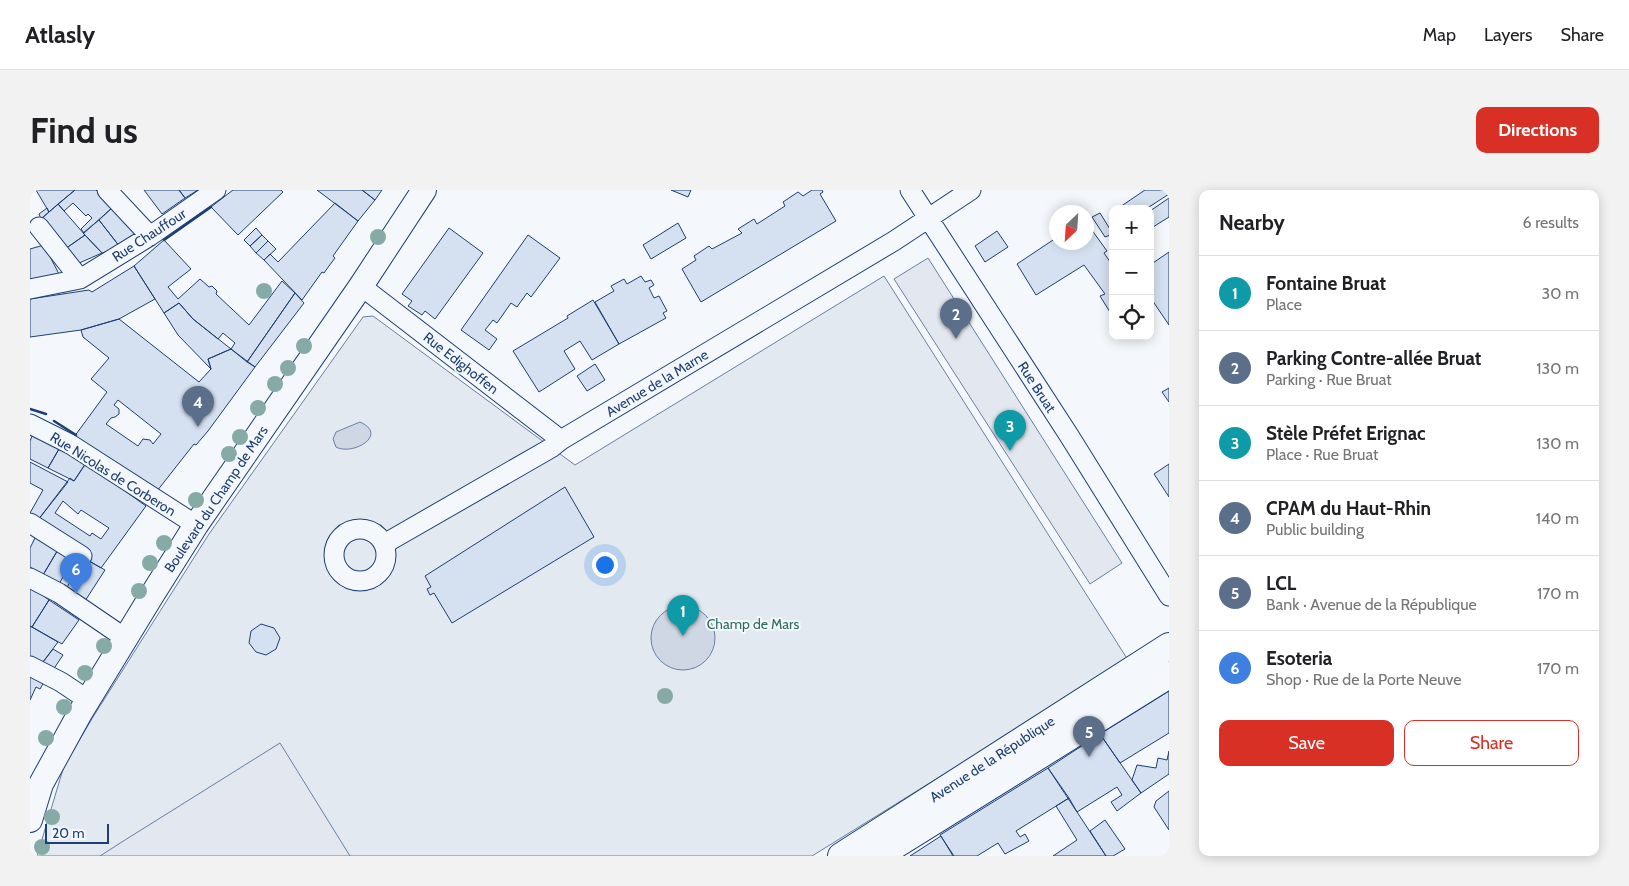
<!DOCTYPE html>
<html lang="en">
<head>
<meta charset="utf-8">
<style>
  body { margin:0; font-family:Cabin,sans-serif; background:#f2f2f2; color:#202124 }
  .controls { position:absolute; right:15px; top:15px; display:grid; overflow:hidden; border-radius:10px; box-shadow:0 2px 12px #0003 }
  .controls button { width:45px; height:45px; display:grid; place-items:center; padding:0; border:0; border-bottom:1px solid #e0e0e0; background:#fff; color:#202124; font:25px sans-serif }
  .compass { position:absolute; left:1019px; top:15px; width:45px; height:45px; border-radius:50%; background:#fff; box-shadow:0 2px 12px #0003; rotate:205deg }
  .scale { position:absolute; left:15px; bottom:12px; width:64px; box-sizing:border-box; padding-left:5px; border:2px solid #1d3f73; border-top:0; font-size:14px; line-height:18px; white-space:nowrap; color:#1d3f73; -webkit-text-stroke:4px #f4f7fb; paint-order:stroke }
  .you { position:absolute; left:574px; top:374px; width:18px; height:18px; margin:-12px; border:4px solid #fff; border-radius:50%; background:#1a73e8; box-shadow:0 0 0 8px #1a73e833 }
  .badge { display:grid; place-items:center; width:32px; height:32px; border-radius:50%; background:#d93025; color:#fff; font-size:16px; font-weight:700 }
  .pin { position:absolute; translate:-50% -41px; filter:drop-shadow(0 1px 2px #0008) }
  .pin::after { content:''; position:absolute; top:26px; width:18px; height:15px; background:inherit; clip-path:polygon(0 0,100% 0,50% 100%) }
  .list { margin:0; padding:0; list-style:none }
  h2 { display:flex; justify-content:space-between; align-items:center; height:65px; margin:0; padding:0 20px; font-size:21px }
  h2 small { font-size:16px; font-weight:400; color:#757577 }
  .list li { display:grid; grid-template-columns:32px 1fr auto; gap:15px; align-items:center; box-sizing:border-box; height:75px; padding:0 20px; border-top:1px solid #e0e0e0 }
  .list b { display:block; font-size:19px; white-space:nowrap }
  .list p { margin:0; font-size:16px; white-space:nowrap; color:#757577 }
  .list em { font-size:16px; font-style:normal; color:#757577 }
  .actions { display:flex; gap:10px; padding:15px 20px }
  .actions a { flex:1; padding:11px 0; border:1px solid #d93025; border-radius:10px; text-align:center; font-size:18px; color:#d93025 }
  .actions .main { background:#d93025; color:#fff }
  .icon { flex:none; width:28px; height:28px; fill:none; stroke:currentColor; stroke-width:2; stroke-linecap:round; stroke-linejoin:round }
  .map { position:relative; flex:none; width:1139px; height:666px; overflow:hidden; border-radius:10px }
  header { display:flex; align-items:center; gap:30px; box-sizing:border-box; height:70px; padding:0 25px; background:#fff; border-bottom:1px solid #e0e0e0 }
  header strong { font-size:24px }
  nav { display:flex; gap:28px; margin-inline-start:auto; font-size:18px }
  .intro { display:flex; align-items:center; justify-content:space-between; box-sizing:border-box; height:120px; padding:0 30px }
  h1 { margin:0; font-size:35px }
  .button { padding:12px 22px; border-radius:10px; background:#d93025; color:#fff; font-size:18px; font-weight:700 }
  main { display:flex; gap:30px; padding:0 30px }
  aside { flex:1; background:#fff; border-radius:10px; box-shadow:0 2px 12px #0003 }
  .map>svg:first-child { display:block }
  .green { fill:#e3e9f0; stroke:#687fa3 }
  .parking { fill:#e3e8f0; stroke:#687fa3 }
  .water { fill:#cfd7e4; stroke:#687fa3 }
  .building { fill:#d5e0f0; stroke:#1d3f73; fill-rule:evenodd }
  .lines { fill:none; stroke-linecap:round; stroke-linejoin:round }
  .minor-casing { stroke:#1d3f73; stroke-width:21 }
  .tertiary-casing { stroke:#1d3f73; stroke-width:26 }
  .secondary-casing { stroke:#1d3f73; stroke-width:28 }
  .minor { stroke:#f4f7fb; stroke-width:19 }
  .tertiary { stroke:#f4f7fb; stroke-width:24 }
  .secondary { stroke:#f4f7fb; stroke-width:26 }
  .wall { stroke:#1d3f73; stroke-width:2.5 }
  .tree { fill:#86aba6 }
  .labels { text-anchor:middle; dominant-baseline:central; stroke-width:4; stroke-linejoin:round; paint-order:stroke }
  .street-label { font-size:14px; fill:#1d3f73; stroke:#f4f7fb }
  .park-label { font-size:14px; fill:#2c6c60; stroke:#f4f7fb }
</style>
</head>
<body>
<header>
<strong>Atlasly</strong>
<nav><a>Map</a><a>Layers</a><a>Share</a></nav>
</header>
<div class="intro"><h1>Find us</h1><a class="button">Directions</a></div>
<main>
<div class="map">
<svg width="1139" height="666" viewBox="0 0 1139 666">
  <rect width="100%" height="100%" fill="#f4f7fb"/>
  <!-- green -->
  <path class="green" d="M854,86l244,384 -316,196h-775l27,-90 29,-49 116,-183 154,-217 10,-1 202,149z"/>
  <!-- parking -->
  <path class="parking" d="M898,68l194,305 -32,21 -196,-305z
    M250,553l70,113h-250l25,-16z"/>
  <!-- water -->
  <path class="water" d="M330,232c29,13 -7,34 -24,25l-3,-8 3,-7z
    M621 448a32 32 0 1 1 64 0a32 32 0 1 1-64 0Z"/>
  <!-- building -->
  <path class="building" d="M6,0h39l-26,22z
    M45,0h21l17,17 -29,26 -3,-4 11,-11 -4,-4 -2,2 -13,-13 -9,8 -6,-7z
    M114,0h35l6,8 -23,16z
    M149,0h19l-13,8z
    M203,0h48l2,2 -45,43 -27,-28z
    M287,0h45l13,10 -17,21z
    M332,0h20l-7,10z
    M641,0h20l-3,7z
    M782,0h10l1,2 -3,2 16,27 -135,81 -19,-33 14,-9 -2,-4 15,-10 3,3 30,-16 -4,-4 16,-10 3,5 28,-18 -2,-4 15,-10 5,4z
    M1115,0h24v4l-23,15h-29z
    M1139,8v19l-16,10 -3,-5v-11z
    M305,13l23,18 -25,35 2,2 -6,8 -5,7 -2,-1 -20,28 -38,-40 6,-6 8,8z
    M28,14l27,31 -20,14 -24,-30z
    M83,17l24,27 -17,13 -21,-27z
    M17,18l2,4 -8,7 -2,-5z
    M1070,23l13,21 -8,3 -13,-20z
    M69,30l21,27 -18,6 -19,-20z
    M1056,32l21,29 -3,2 9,13v51l-13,-21 5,-2 -21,-29 -48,30 -19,-31 39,-26v4h30z
    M648,33l8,15 -35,21 -8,-14z
    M226,38l6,7 -12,11 -6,-6z
    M419,38l34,25 -48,66 -10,-8 -3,4 -14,-9 4,-5 -10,-7z
    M967,41l11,16 -23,15 -10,-16z
    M55,45l17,18 -25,11 -12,-15z
    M232,45l6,6 -12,12 -6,-7z
    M498,45l32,23 -29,39 -4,-4 -10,14 -6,-4 -14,20 -4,-3 -8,10 12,9 -8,11 -28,-20z
    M134,50l27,29 -23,18 10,12 22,-20 9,8 3,-1 5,5 -1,3 33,31 33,-44 13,12 -48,69 -16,-13 4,-6 -12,-10 -5,6 -25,-20 -14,-16 -15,10 -30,-47z
    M238,51l8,8 -12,11 -8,-7z
    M14,55l15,29 -29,7v-32z
    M1139,62v73l-19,-28v-32z
    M104,76l21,33 -36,20 -38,11 -51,7v-38l59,-9 3,2z
    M611,86l4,6 6,-2 3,5 -5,3 5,10 5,-2 8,15 -4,2 3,5 -47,26 -24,-42 19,-11 -3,-5 13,-7 3,5z
    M265,103l9,10 -49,64 -8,-5z
    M563,110l26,44 -27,16 -12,-19 -16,10 11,18 -36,23 -26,-41 55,-33 -1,-2z
    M149,113l14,16 38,30 -23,10 3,10 -33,-34 -14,-22z
    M89,129l80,63 12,-13 -3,-10 23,-10 24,18 -47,64 -12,14 -2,-1 -37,47 -83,-54 33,-45 -16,-13 18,-21 -26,-21 -2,-7zM88,210l43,34 -8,10 -3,-4 -7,-1 -5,7 -32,-22 5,-6 4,-1 4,-3v-5l-5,-4z
    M565,174l10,16 -18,11 -10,-15z
    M1139,198v14l-7,-10z
    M3,244l26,15 -11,19 -18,-9v-18z
    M29,259l27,14 -12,18 -26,-13z
    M0,272l38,20 -30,38 -8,-4v-3l13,-23 -13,-7z
    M56,273l60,43 -45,62 -17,-10 -46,-38 32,-42 4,3zM33,311l15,13 3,-4 28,18 -8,11 -9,-6 -2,3 -35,-23z
    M1139,274v33l-15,-23z
    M535,297l29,50 -142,86 -18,-30 -4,2 -3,-6 4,-2 -6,-11z
    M7,344l22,14 -16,27 -13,-8v-19z
    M29,358l15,10 -15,26 -16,-9z
    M54,368l21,12 -20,31 -19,-12z
    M0,396l19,14 -17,27 -2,-1z
    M19,410l30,20 -17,24 -30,-17z
    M231,434l13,4 6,10 -4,11 -10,6 -10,-3 -7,-9 2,-12z
    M0,436l28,16 -18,24 -10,-6z
    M23,459l10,6 -12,18 -11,-7z
    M0,483l14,9 -4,7 -4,-2 -6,13z
    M1139,501v42l-49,30 -20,-29z
    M1070,544l41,59 -24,18 -6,-9 11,-7 -5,-8 -40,25 -29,-44z
    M1139,561v23l-28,19 -9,-13 5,-15 19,3 2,-10 9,2z
    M1018,578l21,30 -53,33 4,6 5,-3 4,7 -24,13 -7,-11 -21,13h-23l-14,-21z
    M1139,601v39l-15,-23 2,-6z
    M1039,608l8,14 29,44h-53l24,-16 -21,-34z
    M1075,630l20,29 -12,7h-7l-16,-25z
    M911,646l12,20h-43z"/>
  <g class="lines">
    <defs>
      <path id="minor" d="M77,0l43,46
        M880,0l160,247 99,159
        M9,37l41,52
        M331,96l200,154
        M0,99l50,-10 70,-43 66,-46
        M0,234l40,20 126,81
        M0,333l52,33
        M304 365a26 26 0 1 1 52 0a26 26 0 1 1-52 0Z
        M354,354l167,-96 10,-8 333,-199 77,-51
        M0,388l29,15 66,45
        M0,476l31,16 27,18"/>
      <path id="tertiary" d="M0,630l11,-36 39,-71 72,-118 44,-70 165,-239 63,-96"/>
      <path id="secondary" d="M811,666l328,-210
        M848,666l291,-181"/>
    </defs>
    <!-- minor casing -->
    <use href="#minor" class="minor-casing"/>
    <!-- tertiary casing -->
    <use href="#tertiary" class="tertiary-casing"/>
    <!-- secondary casing -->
    <use href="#secondary" class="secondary-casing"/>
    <!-- minor -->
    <use href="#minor" class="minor"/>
    <!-- tertiary -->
    <use href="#tertiary" class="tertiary"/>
    <!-- secondary -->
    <use href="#secondary" class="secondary"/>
    <!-- wall -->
    <path class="wall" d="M134,50l47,-33
      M0,219l16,5
      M24,231l22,14"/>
  </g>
  <!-- trees -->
  <g class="tree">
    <circle cx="348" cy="47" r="8"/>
    <circle cx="234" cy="101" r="8"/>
    <circle cx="274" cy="156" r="8"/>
    <circle cx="258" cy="178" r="8"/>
    <circle cx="245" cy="194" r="8"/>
    <circle cx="228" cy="218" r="8"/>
    <circle cx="210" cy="247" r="8"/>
    <circle cx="199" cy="264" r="8"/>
    <circle cx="166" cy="310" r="8"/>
    <circle cx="134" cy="353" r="8"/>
    <circle cx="120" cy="373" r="8"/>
    <circle cx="109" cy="401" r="8"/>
    <circle cx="74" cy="456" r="8"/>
    <circle cx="55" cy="483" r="8"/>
    <circle cx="635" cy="506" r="8"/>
    <circle cx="34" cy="517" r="8"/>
    <circle cx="16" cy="548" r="8"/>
    <circle cx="22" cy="627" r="8"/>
    <circle cx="12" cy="657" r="8"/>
  </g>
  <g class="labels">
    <!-- street labels -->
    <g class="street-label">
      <text transform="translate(119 45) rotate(-33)">Rue Chauffour</text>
      <text transform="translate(431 173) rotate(38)">Rue Edighoffen</text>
      <text transform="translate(627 193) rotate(-31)">Avenue de la Marne</text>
      <text transform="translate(1007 197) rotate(57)">Rue Bruat</text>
      <text transform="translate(83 284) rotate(32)">Rue Nicolas de Corberon</text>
      <text transform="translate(186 309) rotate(-56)">Boulevard du Champ de Mars</text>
      <text transform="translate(962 569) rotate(-33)">Avenue de la République</text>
    </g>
    <!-- park labels -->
    <g class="park-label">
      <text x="723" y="434">Champ de Mars</text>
    </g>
  </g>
</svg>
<div class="controls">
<button>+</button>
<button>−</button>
<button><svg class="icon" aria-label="locate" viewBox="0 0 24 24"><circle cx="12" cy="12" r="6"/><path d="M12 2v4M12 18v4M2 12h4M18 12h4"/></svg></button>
</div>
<svg class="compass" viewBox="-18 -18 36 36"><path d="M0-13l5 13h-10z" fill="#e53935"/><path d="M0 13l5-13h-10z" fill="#757577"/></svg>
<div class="scale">20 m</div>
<div class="you"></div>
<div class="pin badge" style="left:653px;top:446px;background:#0f9aa8">1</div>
<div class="pin badge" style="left:926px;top:149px;background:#5c6f8a">2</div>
<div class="pin badge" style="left:980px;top:261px;background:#0f9aa8">3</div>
<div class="pin badge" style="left:168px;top:237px;background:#5c6f8a">4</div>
<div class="pin badge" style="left:1059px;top:567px;background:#5c6f8a">5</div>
<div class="pin badge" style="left:46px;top:404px;background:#3f7fe0">6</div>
</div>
<aside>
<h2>Nearby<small>6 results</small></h2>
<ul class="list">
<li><span class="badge" style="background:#0f9aa8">1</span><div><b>Fontaine Bruat</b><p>Place</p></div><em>30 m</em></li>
<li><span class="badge" style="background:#5c6f8a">2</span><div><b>Parking Contre-allée Bruat</b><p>Parking · Rue Bruat</p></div><em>130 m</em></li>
<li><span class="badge" style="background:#0f9aa8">3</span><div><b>Stèle Préfet Erignac</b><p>Place · Rue Bruat</p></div><em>130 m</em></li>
<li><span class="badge" style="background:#5c6f8a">4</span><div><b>CPAM du Haut-Rhin</b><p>Public building</p></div><em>140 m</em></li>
<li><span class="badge" style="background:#5c6f8a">5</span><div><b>LCL</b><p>Bank · Avenue de la République</p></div><em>170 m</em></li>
<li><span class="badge" style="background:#3f7fe0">6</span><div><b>Esoteria</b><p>Shop · Rue de la Porte Neuve</p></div><em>170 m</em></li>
</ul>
<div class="actions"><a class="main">Save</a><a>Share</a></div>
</aside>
</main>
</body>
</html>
